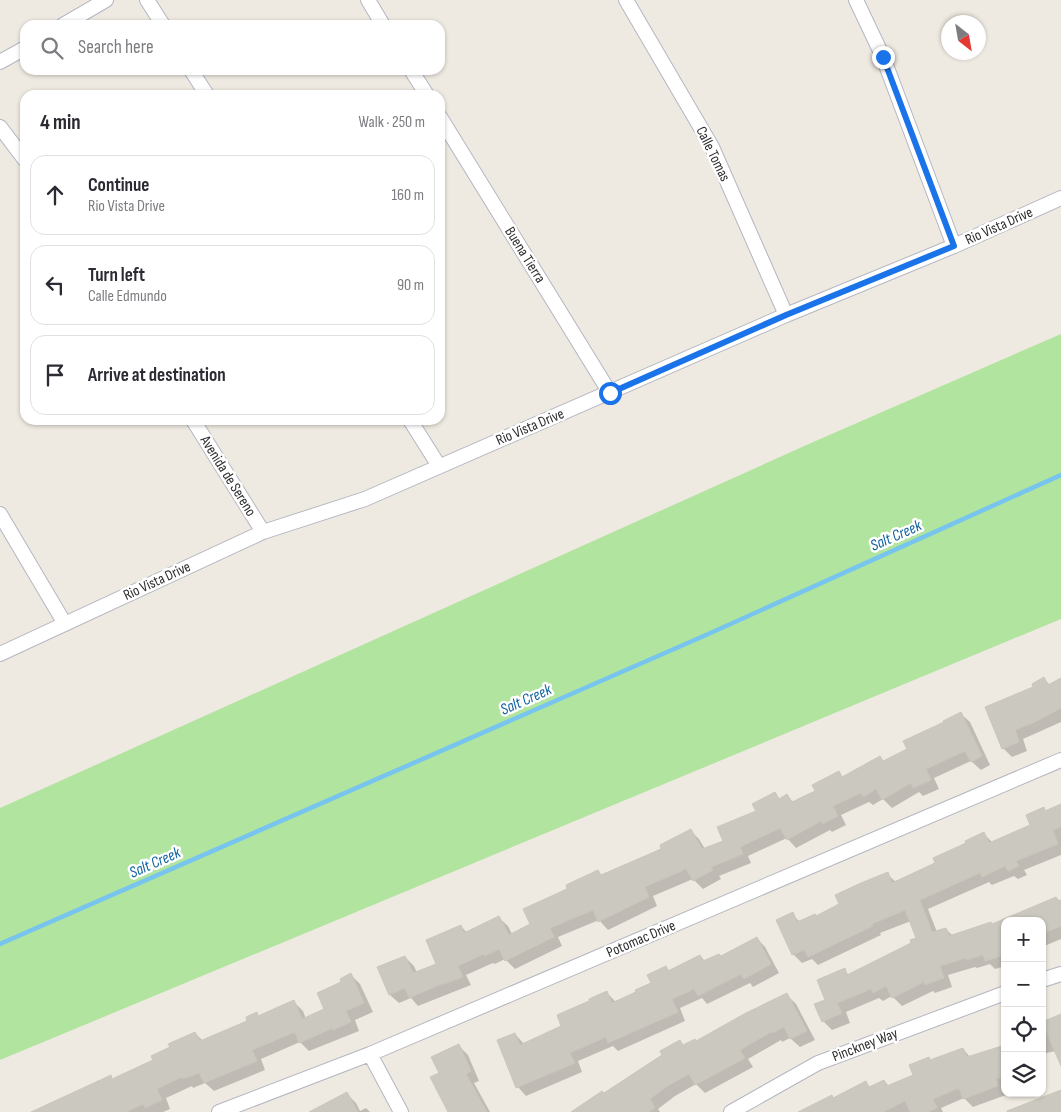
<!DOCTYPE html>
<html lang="en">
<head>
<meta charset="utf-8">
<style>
  body { margin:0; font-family:"Sofia Sans Condensed",sans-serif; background:#f7f7f7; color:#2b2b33 }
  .controls { position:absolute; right:15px; bottom:15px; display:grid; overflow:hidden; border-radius:10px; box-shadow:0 1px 4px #0004 }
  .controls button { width:45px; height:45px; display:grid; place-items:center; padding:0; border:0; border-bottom:1px solid #e1e1e2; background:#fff; color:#2b2b33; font:25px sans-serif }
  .compass { position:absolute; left:941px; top:15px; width:45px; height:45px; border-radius:50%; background:#fff; box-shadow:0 1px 4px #0004; rotate:149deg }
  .stop { position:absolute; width:15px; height:15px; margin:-11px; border:4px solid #1a73e8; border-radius:50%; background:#fff }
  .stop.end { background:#1a73e8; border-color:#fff; box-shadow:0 1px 5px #0008 }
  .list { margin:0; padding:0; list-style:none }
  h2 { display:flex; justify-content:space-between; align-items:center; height:65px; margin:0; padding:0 20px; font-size:21px }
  h2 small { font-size:16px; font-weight:400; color:#7c7c81 }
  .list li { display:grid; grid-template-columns:32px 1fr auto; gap:15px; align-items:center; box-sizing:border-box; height:80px; margin:0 10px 10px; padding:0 10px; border:1px solid #e1e1e2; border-radius:15px }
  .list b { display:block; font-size:19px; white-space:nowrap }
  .list p { margin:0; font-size:16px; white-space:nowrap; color:#7c7c81 }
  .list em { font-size:16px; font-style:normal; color:#7c7c81 }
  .icon { flex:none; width:28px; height:28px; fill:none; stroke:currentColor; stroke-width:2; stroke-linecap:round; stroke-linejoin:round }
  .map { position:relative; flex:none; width:1061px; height:1112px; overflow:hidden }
  .search { position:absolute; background:#fff; box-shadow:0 1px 4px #0004; left:20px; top:20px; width:425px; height:55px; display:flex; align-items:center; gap:12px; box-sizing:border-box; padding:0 18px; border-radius:15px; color:#7c7c81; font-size:19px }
  .panel { position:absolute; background:#fff; box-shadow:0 1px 4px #0004; left:20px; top:90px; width:425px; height:335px; border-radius:15px }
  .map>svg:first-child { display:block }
  .green { fill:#b0e49f }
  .shadow { fill:#0003 }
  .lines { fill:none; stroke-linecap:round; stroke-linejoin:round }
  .stream { stroke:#77c4ee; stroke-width:4.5 }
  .building { fill:#cbc8bf; stroke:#cbc6ba }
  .minor-casing { stroke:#b4b6c1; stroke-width:16 }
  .minor { stroke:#fff; stroke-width:14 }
  .route { stroke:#1a73e8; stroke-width:6 }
  .labels { text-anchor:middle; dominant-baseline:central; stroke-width:5; stroke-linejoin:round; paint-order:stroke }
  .street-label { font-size:15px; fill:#2e2e2e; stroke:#fff }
  .water-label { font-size:16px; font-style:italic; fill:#0f62a0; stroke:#fff }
</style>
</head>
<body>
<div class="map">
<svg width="1061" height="1112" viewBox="0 0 1061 1112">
  <rect width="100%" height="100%" fill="#efeae1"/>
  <!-- green -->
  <path class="green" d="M1061,334v285l-1061,441v-252l811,-365z"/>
  <!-- shadow -->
  <path class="shadow" d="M1044,679l6,6 11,-6v43l-38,17 4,12 -15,6 -9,-9 32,-60z
    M961,714l9,8 20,43 -9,5 -10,-9 -37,17 5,11 -16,7 -4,-4 -27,16 -9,-9 -10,6 -4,-3 -28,13 5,10 -14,7 -2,-2 -34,18 -9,-10 -39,18 3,7 -32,13 2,3 -18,10 -10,-10 -40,17 4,10 -49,24 -9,-10 -41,17 4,9 -47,23 -10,-10 -10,5 -2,-1 -27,12 5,10 -53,21 -7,-8 -12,5 -9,-8 -11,-27 26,-11 9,9 3,7 20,-8 24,-39 6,7 32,-15 9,8 4,8 20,-9 37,-36 29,-18 4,5 61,-27 27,-19 9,9 6,10 20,-8 33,-30 16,-18 7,7 6,-4 7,7 23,-12 22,-18 5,5 36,-21 4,5 25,-12 37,-28z
    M1061,806v49l-37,15 3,5 -9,4 -4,-3 -22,9 -3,-3 -61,27 9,23 9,-3 7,7 39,-11 64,-27 5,3v38l-19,8v-26h-37v45l-10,3 -5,-5 -13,4 -2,-1 -27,8 4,12 -17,6 -2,-2 -31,15 -10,-10 -9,5 -4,-3 -33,14 4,11 -18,7 -9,-9 4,-21 17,-30 6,6 63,-32 5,-6 -7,-17 -31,12 1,2 -63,30 -6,-6 -10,4 -9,-9 -1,-40 8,8 16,-5 25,-13 46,-30 9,8 23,-9 65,-39 9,9 39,-17 12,-17 2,3z
    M757,938l8,9 14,26 -26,14 -3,-4 -43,21 -5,-6 -22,10 5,13 -67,30 -5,-5 -35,15 4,11 -56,24 -8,-9 -3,-53 9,10 39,-18 44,-33 9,9 36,-18 14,-16 4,3 30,-15 6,6 15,-5z
    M351,975l9,9 13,28 -18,8 4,11 -50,20 -9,-9 -39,17 4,11 -51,21 -9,-8 -12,5 -1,-2 -26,12 4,11 -7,3h-129l76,-35 3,3 41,-19 41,-28 8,8 46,-19 7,-8 3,3 35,-15 9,9 3,8 20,-9 17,-27z
    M787,995l9,9 19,36 -15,7 -10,-9 -8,4 -1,-2 -33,19 5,8 -48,26 -9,-9 -21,12 -17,13 2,3h-58l2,-18 80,-48 12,-4z
    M1061,1015v48l-5,-12 -14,3v-31z
    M459,1046l9,9 11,26 -5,2 16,29h-40l-10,-38z
    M1005,1046l-1,42 2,7 -33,12 -9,-9 -23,10 2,4h-125l16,-13 32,-16 5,5 13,-7 5,5 25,-10 17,-15 32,-12 7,8z
    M347,1094l9,9 4,8 6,-3 4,4h-53z"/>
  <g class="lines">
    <!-- stream -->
    <path class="stream" d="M0,944l706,-309 355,-160"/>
  </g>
  <!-- building -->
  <path class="building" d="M1044,677l4,8 13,-7v30l-26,14 -20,8 4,12 -17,7 -17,-42 48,-20 -1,-3z
    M961,712l21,44 -11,6 -6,-11 -39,18 5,11 -18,8 -2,-5 -29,17 -6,-11 -13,8 -2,-4 -28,13 5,10 -16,8 -1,-3 -34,19 -7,-12 -40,19 3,7 -32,13 2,3 -20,11 -7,-12 -41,18 4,10 -51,25 -5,-12 -43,18 4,9 -49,24 -6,-12 -14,7 -1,-2 -26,12 5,11 -19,7v-1l-35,15 -4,-10 -16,7 -12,-28 28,-11 8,17 23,-9 -10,-24 35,-15 3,8 35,-17 10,19 21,-11 -7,-15 44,-20 -1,-4 32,-15 3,5 60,-26 -1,-4 31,-16 11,20 21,-8 -6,-14 39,-16 -4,-7 23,-12 4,7 8,-5 5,8 23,-11 -3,-6 27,-14 3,6 38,-21 3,5 24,-12 -4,-8 41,-19 -1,-1z
    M1061,804v23l-8,3 5,14 -42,17 3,5 -11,5 -3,-5 -23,11 -2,-4 -60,27 12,32 14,-4 3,8 42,-14 1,2 64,-27 2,4 3,-1v26l-19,8v-13h-37v34l-20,6 -2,-6 -16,5 -1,-2 -26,8 4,12 -19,7 -1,-3 -32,16 -6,-12 -13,7 -2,-4 -34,14 5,10 -20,9 -8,-18 11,-4 -8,-20 28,-12 2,7 64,-32 -1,-3 6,-2 -11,-28 -33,14 1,2 -65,31 -4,-7 -12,5 -16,-35 17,-8 4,10 18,-8 1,2 23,-12 -4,-9 26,-12 27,-11 4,11 43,-20 -2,-5 33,-15 -1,-2 19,-9 5,11 41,-18 -4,-10 18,-8 1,4z
    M757,937l14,27 -27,15 -3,-5 -43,22 -4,-7 -22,10 6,13 -70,31 -2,-6 -36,16 5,10 -59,25 -19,-48 18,-7 5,12 41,-19 -4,-11 32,-14v-2l18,-8 5,12 24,-11 -1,-2 16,-7 -4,-8 19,-9 2,5 32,-16 3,6 16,-7 2,2z
    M351,973l13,30 -18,8 5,11 -18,8v-2l-34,15 -4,-11 -43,18 5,11 -53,22 -5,-10 -16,6 -1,-2 -25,12 5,11 -17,8 -2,-4 -17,8h-95l80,-37 1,4 41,-19 -2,-4 19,-9 -2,-3 27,-12 5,9 47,-20 -1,-4 11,-5 1,4 36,-16 8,19 22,-10 -7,-16 24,-11 -1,-3z
    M787,993l20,38 -17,8 -6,-12 -12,6 -1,-1 -31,18 5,8 -50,27 -6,-11 -23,13 -16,12 5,9 -6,4h-78l31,-21 2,2 58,-38 -2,-4 20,-11 3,5 12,-6 1,2 48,-27z
    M1061,1014v52l-19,-44z
    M459,1044l12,27 -5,3 21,38h-39l-18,-35 9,-4 -8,-16z
    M1005,1045v31l-9,3 2,7 -35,13 -4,-11 -26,11 4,9 -9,4h-18l-5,-11 -22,11h-85l34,-17 1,3 33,-17 3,6 15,-7 3,6 26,-11 -4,-10 20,-8 1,3 33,-12 4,9z
    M1061,1090v22h-54v-1z
    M347,1092l11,20h-49z"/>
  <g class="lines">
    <defs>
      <path id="minor" d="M147,0l16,25
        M368,0l15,25
        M626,0l86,147 74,168
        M856,0l27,57 71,189
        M63,25l43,-25
        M0,62l25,-14
        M191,70l16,25
        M411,70l16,25
        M440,117l170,276
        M0,127l25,33
        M193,420l70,112
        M410,420l29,46
        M0,514l65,110
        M0,654l263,-122 102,-33 421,-184 168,-69 107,-48
        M1042,980l19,-6
        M370,1054l31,58
        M219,1112l151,-58 691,-294
        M731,1112l87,-49 187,-70"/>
    </defs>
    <!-- minor casing -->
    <use href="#minor" class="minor-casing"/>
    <!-- minor -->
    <use href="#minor" class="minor"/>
  </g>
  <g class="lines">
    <!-- route -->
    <path class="route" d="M610,393l176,-78 168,-69 -71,-189"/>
  </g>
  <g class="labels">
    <!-- street labels -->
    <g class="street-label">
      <text transform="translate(713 154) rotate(64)">Calle Tomas</text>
      <text transform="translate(999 226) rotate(-24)">Rio Vista Drive</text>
      <text transform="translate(525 255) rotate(58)">Buena Tierra</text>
      <text transform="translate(530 427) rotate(-23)">Rio Vista Drive</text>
      <text transform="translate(228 476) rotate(58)">Avenida de Sereno</text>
      <text transform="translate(157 581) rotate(-25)">Rio Vista Drive</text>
      <text transform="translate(641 939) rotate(-23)">Potomac Drive</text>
      <text transform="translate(865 1045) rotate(-21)">Pinckney Way</text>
    </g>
    <!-- water labels -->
    <g class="water-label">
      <text transform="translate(896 536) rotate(-24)">Salt Creek</text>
      <text transform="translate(526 700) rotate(-24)">Salt Creek</text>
      <text transform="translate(155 863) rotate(-24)">Salt Creek</text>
    </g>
  </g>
</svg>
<div class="controls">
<button>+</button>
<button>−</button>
<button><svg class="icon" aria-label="locate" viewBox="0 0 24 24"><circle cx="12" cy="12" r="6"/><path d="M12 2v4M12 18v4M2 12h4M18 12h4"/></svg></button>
<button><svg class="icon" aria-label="layers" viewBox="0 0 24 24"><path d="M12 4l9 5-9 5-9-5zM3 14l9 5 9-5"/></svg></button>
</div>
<svg class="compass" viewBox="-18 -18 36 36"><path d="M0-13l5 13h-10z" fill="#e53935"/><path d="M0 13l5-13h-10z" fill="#7c7c81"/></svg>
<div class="stop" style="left:610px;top:393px"></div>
<div class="stop end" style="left:883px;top:57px"></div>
<div class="search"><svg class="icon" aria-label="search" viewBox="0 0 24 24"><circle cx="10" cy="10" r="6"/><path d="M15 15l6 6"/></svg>Search here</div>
<section class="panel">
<h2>4 min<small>Walk · 250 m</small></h2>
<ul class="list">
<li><svg class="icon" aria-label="ahead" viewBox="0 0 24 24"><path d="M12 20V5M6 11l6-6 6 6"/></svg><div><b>Continue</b><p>Rio Vista Drive</p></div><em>160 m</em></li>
<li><svg class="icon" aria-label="left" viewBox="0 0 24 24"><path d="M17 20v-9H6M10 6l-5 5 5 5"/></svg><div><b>Turn left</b><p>Calle Edmundo</p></div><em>90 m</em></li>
<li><svg class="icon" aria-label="arrive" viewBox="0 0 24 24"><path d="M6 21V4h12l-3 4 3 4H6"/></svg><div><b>Arrive at destination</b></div></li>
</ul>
</section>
</div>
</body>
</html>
